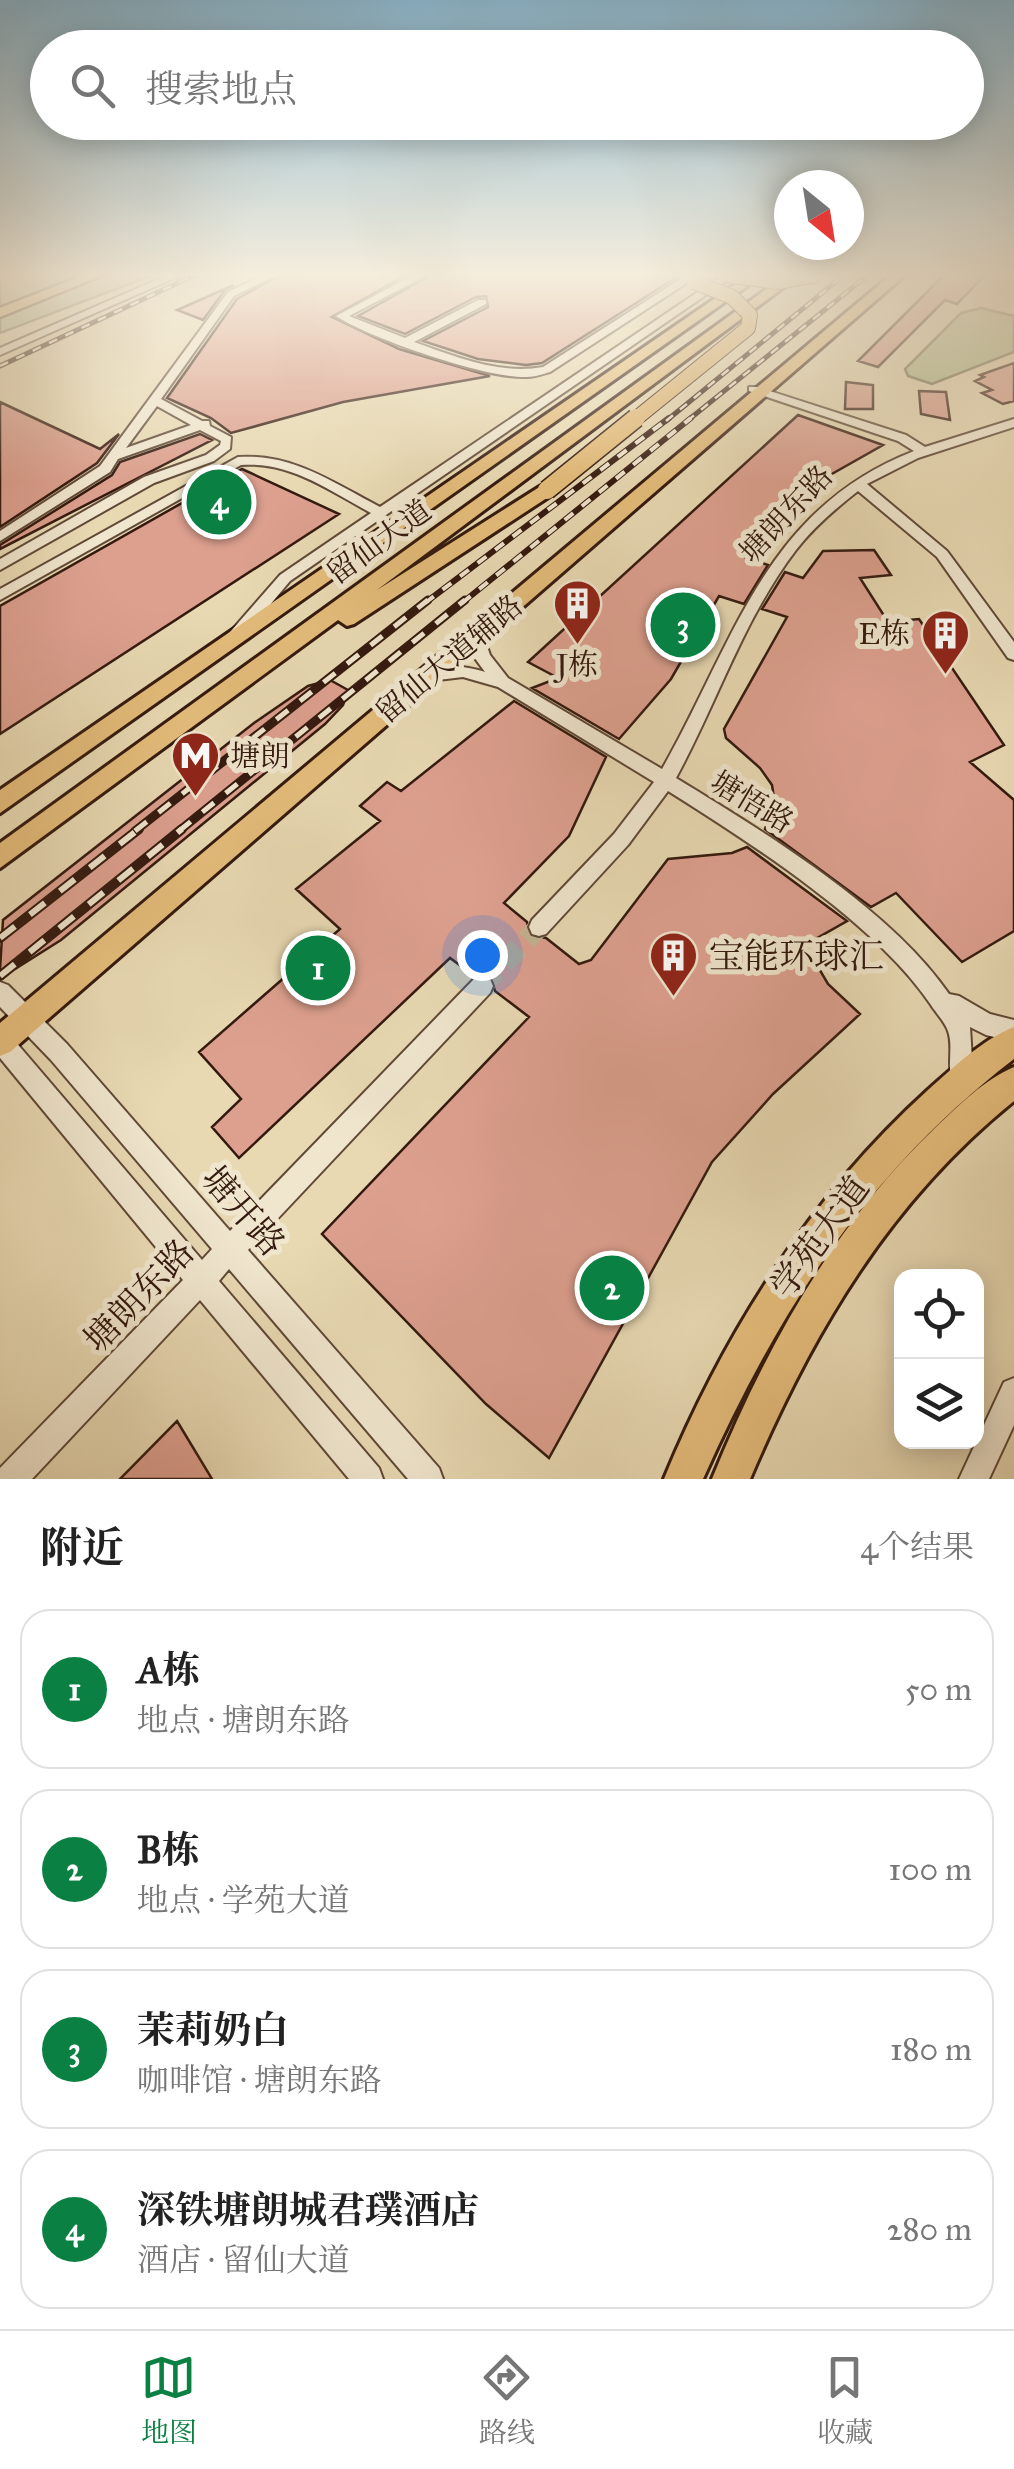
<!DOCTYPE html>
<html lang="zh">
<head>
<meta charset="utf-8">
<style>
  body { margin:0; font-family:"IM FELL Great Primer","Noto Serif SC",serif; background:#f6f6f6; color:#222 }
  .controls { position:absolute; right:30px; bottom:30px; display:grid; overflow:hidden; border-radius:20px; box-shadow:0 5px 25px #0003 }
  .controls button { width:90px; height:90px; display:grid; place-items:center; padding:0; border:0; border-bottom:2px solid #e0e0e0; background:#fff; color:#222; font:50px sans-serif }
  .compass { position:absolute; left:774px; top:170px; width:90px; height:90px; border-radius:50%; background:#fff; box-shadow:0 5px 25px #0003; rotate:150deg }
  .you { position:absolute; left:482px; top:955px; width:35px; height:35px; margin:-25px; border:8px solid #fff; border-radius:50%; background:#1a73e8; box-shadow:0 0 0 15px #1a73e833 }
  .badge { display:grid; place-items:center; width:65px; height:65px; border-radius:50%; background:#0b8043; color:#fff; font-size:32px; font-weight:700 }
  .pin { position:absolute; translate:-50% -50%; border:5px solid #fff; box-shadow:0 2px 10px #0006 }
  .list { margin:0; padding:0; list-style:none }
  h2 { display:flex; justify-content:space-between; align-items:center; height:130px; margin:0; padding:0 40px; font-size:42px }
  h2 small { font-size:32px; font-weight:400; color:#767676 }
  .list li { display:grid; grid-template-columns:65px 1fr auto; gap:30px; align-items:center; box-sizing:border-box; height:160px; margin:0 20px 20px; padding:0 20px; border:2px solid #e0e0e0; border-radius:30px }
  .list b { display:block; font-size:38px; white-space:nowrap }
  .list p { margin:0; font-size:32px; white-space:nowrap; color:#767676 }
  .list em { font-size:32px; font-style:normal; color:#767676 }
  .icon { flex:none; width:55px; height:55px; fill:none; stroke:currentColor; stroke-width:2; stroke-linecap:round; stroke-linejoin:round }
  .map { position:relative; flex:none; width:1014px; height:1479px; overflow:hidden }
  .search { position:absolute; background:#fff; box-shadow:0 5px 25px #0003; left:30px; right:30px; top:30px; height:110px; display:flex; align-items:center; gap:25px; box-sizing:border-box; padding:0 35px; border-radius:55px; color:#767676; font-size:38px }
  .sheet { height:850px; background:#fff }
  nav { display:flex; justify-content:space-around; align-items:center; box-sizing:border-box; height:140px; border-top:2px solid #e0e0e0; background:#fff; font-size:28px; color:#767676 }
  nav a { display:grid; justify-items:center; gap:5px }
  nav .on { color:#0b8043 }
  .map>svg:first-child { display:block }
  .green { fill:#b2c090; stroke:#726c4f; stroke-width:2.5 }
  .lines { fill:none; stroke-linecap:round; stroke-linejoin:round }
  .stream { stroke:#707a6b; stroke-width:2.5 }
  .building { fill:#dda08f; stroke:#33190e; stroke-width:2.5 }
  .minor-tunnel { stroke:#c4b392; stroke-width:21; stroke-dasharray:21 11; stroke-linecap:butt }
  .minor-casing { stroke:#604937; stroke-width:4 }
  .major-casing { stroke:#33190e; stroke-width:6 }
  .highway-casing { stroke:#33190e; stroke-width:5 }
  .minor { fill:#f0e6ce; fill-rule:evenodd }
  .major { fill:#e4bc7a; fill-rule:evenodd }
  .highway { fill:#e4bc7a; fill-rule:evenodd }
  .rail-far3-casing { stroke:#33190e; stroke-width:5 }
  .rail-far2-casing { stroke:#33190e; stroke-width:6 }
  .rail-far1-casing { stroke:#33190e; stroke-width:9 }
  .rail-casing { stroke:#33190e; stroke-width:10 }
  .rail-far3 { stroke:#f0e6ce; stroke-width:2.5; stroke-dasharray:9; stroke-linecap:butt }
  .rail-far2 { stroke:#f0e6ce; stroke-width:4; stroke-dasharray:11; stroke-linecap:butt }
  .rail-far1 { stroke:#f0e6ce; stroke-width:5; stroke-dasharray:15; stroke-linecap:butt }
  .rail { stroke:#f0e6ce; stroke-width:6; stroke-dasharray:19; stroke-linecap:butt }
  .major-bridge-far1-casing { stroke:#33190e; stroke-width:16; stroke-linecap:butt }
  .major-bridge-casing { stroke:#33190e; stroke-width:21; stroke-linecap:butt }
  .major-bridge-far1 { stroke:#e4bc7a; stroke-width:14 }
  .major-bridge { stroke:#e4bc7a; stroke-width:18 }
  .labels { text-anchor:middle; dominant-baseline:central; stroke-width:10; stroke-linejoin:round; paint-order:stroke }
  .street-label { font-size:30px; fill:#33190e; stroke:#f0e6ce }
  .poi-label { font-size:30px; fill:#33190e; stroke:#f0e6ce; text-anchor:end }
  .near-poi-label { font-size:35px; fill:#33190e; stroke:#f0e6ce; text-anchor:start }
  .near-street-label { font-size:35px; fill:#33190e; stroke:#f0e6ce }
</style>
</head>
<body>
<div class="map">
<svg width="1014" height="1479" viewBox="0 0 1014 1479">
  <rect width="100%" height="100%" fill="#e8d9b3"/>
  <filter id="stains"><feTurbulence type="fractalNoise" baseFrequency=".002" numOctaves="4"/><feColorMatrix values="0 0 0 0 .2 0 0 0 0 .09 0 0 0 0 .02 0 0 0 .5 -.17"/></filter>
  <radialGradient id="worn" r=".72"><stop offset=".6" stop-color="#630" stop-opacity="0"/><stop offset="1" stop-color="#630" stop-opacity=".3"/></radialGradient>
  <!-- green -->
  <path class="green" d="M0,275h153l-153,58z
    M981,308l33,8v36l-82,32 -24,-8 -3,-7 56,-56z"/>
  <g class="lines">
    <!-- stream -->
    <path class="stream" d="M6,275l7,4"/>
  </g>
  <!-- building -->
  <path class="building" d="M280,275h126l-74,42 67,32 91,27 -147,26 -112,31 -20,-15 -44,-20 70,-99z
    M431,275h249l-138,88 -16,2 -48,-6 -55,-18 65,-34 -2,-11 -10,1 -71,37 -47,-18z
    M944,275h41l-28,29 -12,-4 -67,67 -20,-6z
    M234,285l-9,5 -22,30 -26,-10z
    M1014,363v38l-11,3 -21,-11 10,-3 -17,-9 9,-4 -4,-2z
    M846,382l27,3v24h-28z
    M919,391l27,1 4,28 -29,-6z
    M0,402l100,47 19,-15 -22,29 -97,64z
    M798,415l85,30 -60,34 -56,49 -23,29 24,8 -24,39 -25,-8 -48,83 -52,60 -87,-51 26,-10 -30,-16z
    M200,434l12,6 -212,109v-4l112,-70 8,-13z
    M242,469l97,45 -339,220v-128z
    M874,550l17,25 -31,3 28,44 31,-3 85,126 -34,17 44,38v131l-52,31 -66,-69 -25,14 -106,-78 10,-25 -3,-19 -12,-17 -34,-30 -2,-9 63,-112 -25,-8 23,-37 18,6 20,-27z
    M330,680l18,10 -5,15 -18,19 -264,216 -46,29 -15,1 3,-50 251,-197 54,-37z
    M514,701l92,56 -37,79 -65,67 23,19 2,13 17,3 33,26 12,-4 77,-101 64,-6 15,-6 100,74 -42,24 23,39 32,30 -87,80 -61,68 -163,296 -63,-54 -164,-170 207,-217 -34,-26 -4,-15 -18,-1 -23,-17 -211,200 -27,-31 29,-28 -42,-47 141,-123 -44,-40 84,-68 -20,-15 27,-24 14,9z
    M177,1421l35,58h-92z"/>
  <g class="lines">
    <!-- minor-tunnel -->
    <path class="minor-tunnel" d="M482,986l57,-59"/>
    <defs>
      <path id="minor" d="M168,275h13l-181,80v-7z
        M263,275h13l-42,21 -73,103 41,22h7l1,5 21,11 -1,12 -16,12 -60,22 -154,87v-11l144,-82 62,-22 14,-10 1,-4 -21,-11 -82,29 -8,13 -110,69v-10l100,-65 128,-174zM157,406l34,19 -65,23z
        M414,275h13l-78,41 56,22 73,-38h8v4l-72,38c40,14 85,33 129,25l144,-92h12l-149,97c-7,2 -15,5 -23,5 -40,2 -158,-39 -191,-61z
        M723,275h12l-445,306 -52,62 -6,1 -8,-5 56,-64 91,-62c-41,-22 -81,-52 -130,-48l-241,135v-11l238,-132c54,-4 96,26 142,50z
        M749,387h8l149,48 19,12 89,-28v8l-96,31 -51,26 80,67 67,91v18l-6,-2 -71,-101 -79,-66c-23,18 -44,36 -62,59 -52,68 -79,153 -120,228 87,53 215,131 273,216l10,2 31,18 24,6v22l-28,-7 -16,-8 3,49 -4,8 -8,4 -8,-4c-7,-17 1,-37 -5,-53 -3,-9 -12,-18 -17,-26 -54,-81 -180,-162 -263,-214l-40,54 -82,89 -7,2 -7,-2 -3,-7 3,-7 82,-86 40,-52 -156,-95 -35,-10 -33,4 -8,-6c17,-13 43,-9 63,-3l-11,-15 -6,-21 8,-5 6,1 8,23 18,23 154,91c72,-126 102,-260 252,-318l-16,-10 -149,-50z
        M482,976l8,3 3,7 -3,7 -242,257 191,218 4,11h-35l-179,-210 -10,12 160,187 4,11h-34l-149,-179 -168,179h-32v-11l183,-188 -183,-222v-28l8,3 194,227 10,-11 -161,-189 -51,-53v-25l8,3 59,59 163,187 244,-252z
        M1014,1378v47l-25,54h-30l45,-97z"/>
      <path id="major" d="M749,275h14l-763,538v-23z
        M786,275h14l-423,315 164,-104h12v8l-199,130 -7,2 -9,-6 -338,248v-25z
        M891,275h14l-895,777 -10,4v-33z
        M1014,1027v32c-147,113 -236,252 -311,420h-39c60,-146 147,-283 264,-389 25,-22 55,-51 86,-63z
        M1014,1067v34c-125,101 -202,232 -264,378h-38c53,-130 121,-254 224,-352 22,-21 49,-48 78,-60z"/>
      <path id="highway" d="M84,275h19l-103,42v-9z"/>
    </defs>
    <!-- minor casing -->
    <use href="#minor" class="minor-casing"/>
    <!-- major casing -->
    <use href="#major" class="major-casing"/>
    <!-- highway casing -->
    <use href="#highway" class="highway-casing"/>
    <!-- minor -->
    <use href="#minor" class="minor"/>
    <!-- major -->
    <use href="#major" class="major"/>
    <!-- highway -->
    <use href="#highway" class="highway"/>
    <defs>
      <path id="rail-far3" d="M0,366l195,-91
        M666,421l178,-146
        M687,421l181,-146"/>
      <path id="rail-far2" d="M425,603l244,-185
        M462,603l229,-185"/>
      <path id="rail-far1" d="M135,831l293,-231
        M179,831l286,-231"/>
      <path id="rail" d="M0,938l139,-109
        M0,976l182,-147"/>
    </defs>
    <!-- rail-far3 casing -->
    <use href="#rail-far3" class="rail-far3-casing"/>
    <!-- rail-far2 casing -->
    <use href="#rail-far2" class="rail-far2-casing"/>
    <!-- rail-far1 casing -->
    <use href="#rail-far1" class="rail-far1-casing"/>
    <!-- rail casing -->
    <use href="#rail" class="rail-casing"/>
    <!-- rail-far3 -->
    <use href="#rail-far3" class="rail-far3"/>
    <!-- rail-far2 -->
    <use href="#rail-far2" class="rail-far2"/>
    <!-- rail-far1 -->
    <use href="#rail-far1" class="rail-far1"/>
    <!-- rail -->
    <use href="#rail" class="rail"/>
    <defs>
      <path id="major-bridge-far1" d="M725,275l52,7 41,-7
        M633,421l115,-93 2,-13 -18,-18 -38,-15"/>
      <path id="major-bridge" d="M547,490l89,-72"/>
    </defs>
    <!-- major-bridge-far1 casing -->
    <use href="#major-bridge-far1" class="major-bridge-far1-casing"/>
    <!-- major-bridge casing -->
    <use href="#major-bridge" class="major-bridge-casing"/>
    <!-- major-bridge-far1 -->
    <use href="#major-bridge-far1" class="major-bridge-far1"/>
    <!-- major-bridge -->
    <use href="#major-bridge" class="major-bridge"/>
  </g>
  <!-- sky -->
  <linearGradient id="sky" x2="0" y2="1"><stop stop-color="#88b6cf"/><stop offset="0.57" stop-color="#f5eedd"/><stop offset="1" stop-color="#f5eedd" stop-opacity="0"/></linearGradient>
  <rect width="1014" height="482" fill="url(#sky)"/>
  <!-- icons -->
  <defs>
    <symbol id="building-pin" viewBox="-11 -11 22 30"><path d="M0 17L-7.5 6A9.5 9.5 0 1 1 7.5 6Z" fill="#8f2418" stroke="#f0e6ce"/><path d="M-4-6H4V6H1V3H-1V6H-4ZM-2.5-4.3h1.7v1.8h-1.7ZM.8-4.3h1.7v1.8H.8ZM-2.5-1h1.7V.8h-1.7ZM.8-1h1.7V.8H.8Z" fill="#fff"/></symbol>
    <symbol id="metro-pin" viewBox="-11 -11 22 30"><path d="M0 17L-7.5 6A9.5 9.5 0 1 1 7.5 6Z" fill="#8f2418" stroke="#f0e6ce"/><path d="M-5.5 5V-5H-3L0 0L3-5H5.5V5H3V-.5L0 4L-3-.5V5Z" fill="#fff"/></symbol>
  </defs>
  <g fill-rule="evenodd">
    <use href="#building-pin" x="550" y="576" width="55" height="75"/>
    <use href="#building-pin" x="918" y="606" width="55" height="75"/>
    <use href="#metro-pin" x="168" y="728" width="55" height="75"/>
    <use href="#building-pin" x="646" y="928" width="55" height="75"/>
  </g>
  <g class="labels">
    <!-- street labels -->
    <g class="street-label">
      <text transform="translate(786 514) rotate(-47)">塘朗东路</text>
      <text transform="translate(379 542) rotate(-36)">留仙大道</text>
      <text transform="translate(449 659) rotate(-40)">留仙大道辅路</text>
      <text transform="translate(752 802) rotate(31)">塘悟路</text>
    </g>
    <!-- poi labels -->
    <g class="poi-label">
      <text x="910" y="634">E栋</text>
      <text x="577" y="665" text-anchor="middle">J栋</text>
      <text x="230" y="756" text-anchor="start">塘朗</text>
    </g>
    <!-- near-poi labels -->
    <g class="near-poi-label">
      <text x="709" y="956">宝能环球汇</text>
    </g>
    <!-- near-street labels -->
    <g class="near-street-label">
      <text transform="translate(243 1211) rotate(49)">塘开路</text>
      <text transform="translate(820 1237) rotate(-54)">学苑大道</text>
      <text transform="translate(139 1296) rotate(-46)">塘朗东路</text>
    </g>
  </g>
  <rect width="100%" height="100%" filter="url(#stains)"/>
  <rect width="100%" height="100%" fill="url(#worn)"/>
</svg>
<div class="controls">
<button><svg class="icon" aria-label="locate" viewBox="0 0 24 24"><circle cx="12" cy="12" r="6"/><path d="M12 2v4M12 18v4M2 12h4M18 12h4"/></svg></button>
<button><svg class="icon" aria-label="layers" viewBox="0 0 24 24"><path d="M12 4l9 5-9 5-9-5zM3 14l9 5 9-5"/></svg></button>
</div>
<svg class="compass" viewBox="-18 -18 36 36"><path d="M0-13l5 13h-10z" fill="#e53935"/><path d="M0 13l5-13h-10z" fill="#767676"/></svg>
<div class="you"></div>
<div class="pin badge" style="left:318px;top:968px">1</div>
<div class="pin badge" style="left:612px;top:1288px">2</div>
<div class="pin badge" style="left:683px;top:625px">3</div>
<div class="pin badge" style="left:219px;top:502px">4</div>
<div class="search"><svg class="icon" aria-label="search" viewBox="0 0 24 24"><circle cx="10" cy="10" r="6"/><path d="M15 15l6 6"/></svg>搜索地点</div>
</div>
<section class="sheet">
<h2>附近<small>4个结果</small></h2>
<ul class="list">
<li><span class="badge">1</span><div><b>A栋</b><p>地点 · 塘朗东路</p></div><em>50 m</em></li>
<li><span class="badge">2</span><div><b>B栋</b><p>地点 · 学苑大道</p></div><em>100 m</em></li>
<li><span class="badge">3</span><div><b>茉莉奶白</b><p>咖啡馆 · 塘朗东路</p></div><em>180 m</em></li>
<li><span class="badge">4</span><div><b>深铁塘朗城君璞酒店</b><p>酒店 · 留仙大道</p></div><em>280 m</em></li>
</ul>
</section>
<nav>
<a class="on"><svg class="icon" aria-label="map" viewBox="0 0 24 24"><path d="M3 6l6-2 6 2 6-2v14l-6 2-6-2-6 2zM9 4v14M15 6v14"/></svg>地图</a>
<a><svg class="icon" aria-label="directions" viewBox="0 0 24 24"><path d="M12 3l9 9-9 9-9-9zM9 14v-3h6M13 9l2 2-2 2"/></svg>路线</a>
<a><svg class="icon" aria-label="saved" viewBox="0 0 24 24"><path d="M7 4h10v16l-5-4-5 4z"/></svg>收藏</a>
</nav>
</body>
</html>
